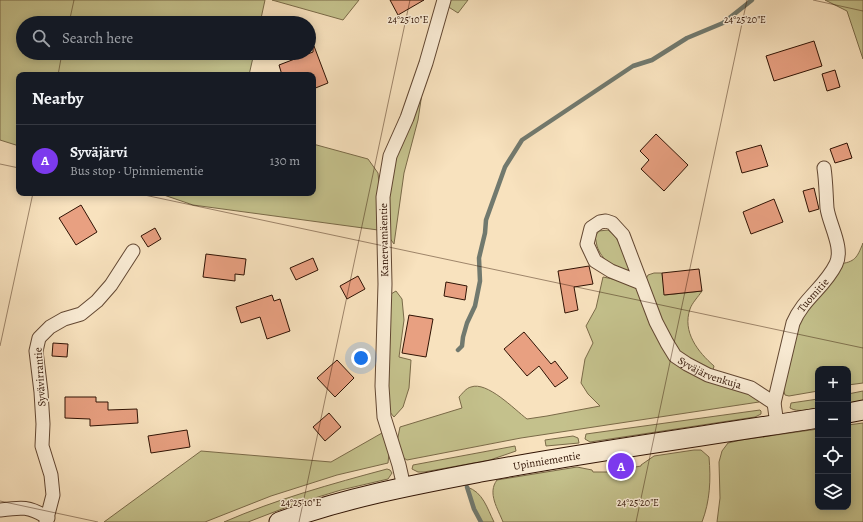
<!DOCTYPE html>
<html lang="en">
<head>
<meta charset="utf-8">
<style>
  body { margin:0; font-family:Alegreya,serif; background:#242831; color:#f1f3f6 }
  .controls { position:absolute; right:12px; bottom:12px; display:grid; overflow:hidden; border-radius:8px; box-shadow:0 2px 10px #0003 }
  .controls button { width:36px; height:36px; display:grid; place-items:center; padding:0; border:0; border-bottom:1px solid #363941; background:#171b24; color:#f1f3f6; font:20px sans-serif }
  .you { position:absolute; left:361px; top:358px; width:14px; height:14px; margin:-10px; border:3px solid #fff; border-radius:50%; background:#1a73e8; box-shadow:0 0 0 6px #1a73e833 }
  .badge { display:grid; place-items:center; width:26px; height:26px; border-radius:50%; background:#7c3aed; color:#fff; font-size:13px; font-weight:700 }
  .pin { position:absolute; translate:-50% -50%; border:2px solid #fff; box-shadow:0 1px 4px #0006 }
  .list { margin:0; padding:0; list-style:none }
  h2 { display:flex; justify-content:space-between; align-items:center; height:52px; margin:0; padding:0 16px; font-size:17px }
  h2 small { font-size:13px; font-weight:400; color:#9ea1a6 }
  .list li { display:grid; grid-template-columns:26px 1fr auto; gap:12px; align-items:center; box-sizing:border-box; height:72px; padding:0 16px; border-top:1px solid #363941 }
  .list b { display:block; font-size:15px; white-space:nowrap }
  .list p { margin:0; font-size:13px; white-space:nowrap; color:#9ea1a6 }
  .list em { font-size:13px; font-style:normal; color:#9ea1a6 }
  .icon { flex:none; width:22px; height:22px; fill:none; stroke:currentColor; stroke-width:2; stroke-linecap:round; stroke-linejoin:round }
  .map { position:relative; flex:none; width:863px; height:522px; overflow:hidden }
  .search { position:absolute; background:#171b24; box-shadow:0 2px 10px #0003; left:16px; top:16px; width:300px; height:44px; display:flex; align-items:center; gap:10px; box-sizing:border-box; padding:0 14px; border-radius:22px; color:#9ea1a6; font-size:15px }
  .panel { position:absolute; background:#171b24; box-shadow:0 2px 10px #0003; left:16px; top:72px; width:300px; height:124px; border-radius:8px }
  .map>svg:first-child { display:block }
  .green { fill:#c4c18c; stroke:#7a6a48 }
  .lines { fill:none; stroke-linecap:round; stroke-linejoin:round }
  .stream { stroke:#71796e; stroke-width:4.5 }
  .building { fill:#e8a081; stroke:#301304 }
  .minor-casing { stroke:#624732; stroke-width:15 }
  .secondary-casing { stroke:#301304; stroke-width:21 }
  .minor { stroke:#faecd5; stroke-width:13 }
  .secondary { stroke:#faecd5; stroke-width:19 }
  .ticks { fill:none; stroke:#301304; stroke-width:1; stroke-opacity:0.45 }
  .labels { text-anchor:middle; dominant-baseline:central; stroke-width:3; stroke-linejoin:round; paint-order:stroke }
  .street-label { font-size:11px; fill:#301304; stroke:#faecd5 }
  .ticks-label { font-size:10px; text-anchor:middle; fill:#301304; stroke:#faecd5; stroke-width:3; stroke-linejoin:round; paint-order:stroke }
</style>
</head>
<body>
<div class="map">
<svg width="863" height="522" viewBox="0 0 863 522">
  <rect width="100%" height="100%" fill="#f8e2be"/>
  <filter id="stains"><feTurbulence type="fractalNoise" baseFrequency=".005" numOctaves="4"/><feColorMatrix values="0 0 0 0 .2 0 0 0 0 .09 0 0 0 0 .02 0 0 0 .5 -.17"/></filter>
  <radialGradient id="worn" r=".72"><stop offset=".6" stop-color="#630" stop-opacity="0"/><stop offset="1" stop-color="#630" stop-opacity=".3"/></radialGradient>
  <!-- green -->
  <path class="green" d="M0,0h265l-5,23h-237v30h231l-5,22h-230v71l-19,-6z
    M272,0h87l-16,20z
    M448,0h20l-10,13 -11,-7z
    M825,0h38v59l-16,-48z
    M425,73l-7,47 -14,53 -10,71 -8,-11 4,-68z
    M313,144l55,15 10,14 2,21 -2,36 -185,-25 -35,-12h155z
    M608,230c13,10 17,24 22,40 -14,2 -29,-11 -33,-24 -1,-3 -1,-7 -2,-10l4,-5z
    M863,243v140l-15,2v-16h-30v22l-29,5 -4,-1 -3,-10 13,-61 44,-60c16,-2 18,-6 24,-21z
    M654,273h8l3,22 37,-4c-4,6 -10,12 -12,18 -8,23 8,43 24,57l-1,4 -5,-1 -27,-15 -13,-17 -22,-58 2,-4z
    M603,277c14,3 28,4 37,16l29,63 83,36 9,8 -2,2 -238,36 -114,22 -5,-3 -5,-15 3,-15 62,-19 -3,-11c3,-3 7,-9 12,-10 16,-6 43,22 56,32l20,-3 53,-10 -12,-12 -7,-11 4,-24 8,-16 -7,-17 10,-18z
    M396,291l6,8 2,21 -5,37 12,3 -2,28 -6,19 -9,10 -5,-6 -2,-26 4,-91z
    M863,391v10l-15,2v-9z
    M818,399v9c-9,1 -20,5 -28,0l1,-5z
    M760,410l1,1v3l-6,3 -165,25 -5,-3 1,-5z
    M863,423v99h-146l3,-24 -1,-36 3,-11 6,-8 13,-3 77,-11v78h30v-82z
    M382,433l7,20 -1,10 -51,12 -66,21 -66,26h-101l97,-71 130,11z
    M573,436l5,2 1,5 -33,3 -1,-6z
    M515,446l1,5 -26,9 -66,12h-6l-6,-3 1,-4z
    M694,450h7l8,7c2,23 1,44 -7,65h-199c-5,-13 -16,-29 -6,-42l80,-13 15,3 1,2h15l33,-6v-1l13,-9z
    M387,469l3,1 2,3 -4,6 -47,11 -46,14 -47,18h-24c53,-23 107,-38 163,-53z
    M467,487c16,5 20,21 27,35h-13l-7,-13z"/>
  <g class="lines">
    <!-- stream -->
    <path class="stream" d="M458,350l4,-4 1,-9 4,-14 8,-17 5,-25 -1,-23 6,-25 1,-13 19,-53 17,-27 111,-74 19,-6 35,-22 36,-15 29,-23
      M467,487l7,22 7,13"/>
  </g>
  <!-- building -->
  <path class="building" d="M390,0h34l-26,15z
    M814,41l8,25 -48,15 -8,-25z
    M313,46h1l14,37 -15,6v-14h-31l-3,-10 34,-13z
    M835,70l5,17 -13,4 -5,-17z
    M656,134l32,31 -24,26 -23,-22 8,-9 -9,-9z
    M847,143l5,15 -17,5 -5,-14z
    M761,145l7,21 -26,7 -6,-21z
    M814,188l5,21 -10,3 -6,-21z
    M774,199l9,23 -32,12 -8,-22z
    M81,205l16,27 -21,13 -17,-27z
    M155,228l6,11 -13,8 -7,-11z
    M206,254l40,5 -2,16 -9,-1v7l-32,-4z
    M313,258l5,12 -22,10 -6,-12z
    M589,266l4,18 -19,3 4,23 -13,3 -7,-42z
    M699,269l3,22 -38,4 -2,-22z
    M358,276l7,13 -18,10 -7,-13z
    M446,282l21,4 -2,14 -21,-4z
    M272,295l2,6 6,-2 10,32 -23,8 -7,-22 -19,6 -5,-16z
    M409,315l24,4 -7,38 -24,-4z
    M524,332l27,32 4,-3 13,17 -13,9 -16,-21 -12,10 -23,-27z
    M53,343l15,1 -1,13 -15,-1z
    M337,360l17,18 -19,19 -18,-19z
    M65,397h31v5h12v8l29,-1 1,14 -48,3v-7l-25,-1z
    M329,413l12,14 -16,14 -12,-14z
    M187,430l3,17 -39,6 -3,-17z"/>
  <g class="lines">
    <defs>
      <g id="minor">
        <path id="s1" d="M641,283l-30,-12 -16,-10 -8,-17 4,-16 9,-6 6,-1 6,2 11,12 33,87 11,21 8,13 12,8 21,11 43,13 23,15"/>
        <path id="s2" d="M777,424l-3,-21 19,-80c10,-24 32,-36 43,-59 8,-16 -7,-40 -9,-56 -1,-14 -1,-27 -3,-40"/>
        <path d="M404,487l-5,-22 -15,-48 -2,-31 3,-102 -2,-87 7,-41 17,-38 19,-55 18,-63"/>
        <path d="M0,510c22,-3 29,-4 48,8"/>
        <path d="M46,522l7,-27 -2,-20 -9,-29 1,-22 -2,-32 -5,-41 3,-13 11,-11 14,-8 17,-5 16,-13 14,-16 22,-34"/>
      </g>
      <g id="secondary">
        <path d="M848,413l15,-3"/>
        <path id="s3" d="M279,522c65,-24 134,-37 202,-50 112,-21 225,-36 337,-54"/>
      </g>
    </defs>
    <!-- minor casing -->
    <use href="#minor" class="minor-casing"/>
    <!-- secondary casing -->
    <use href="#secondary" class="secondary-casing"/>
    <!-- minor -->
    <use href="#minor" class="minor"/>
    <!-- secondary -->
    <use href="#secondary" class="secondary"/>
  </g>
  <!-- ticks -->
  <path class="ticks" d="M813,0l50,11M69,23l5,-23M58,75l4,-22M0,164l19,4M135,193l728,155M0,346l33,-153M0,501l98,21M299,522l111,-522M636,522l111,-522"/>
  <g class="labels">
    <!-- street labels -->
    <g class="street-label">
      <text transform="translate(384 240) rotate(-91)">Kanervamäentie</text>
      <text stroke="none"><textPath href="#s2" startOffset="138">Tuomitie</textPath></text>
      <text stroke="none"><textPath href="#s1" startOffset="297">Syväjärvenkuja</textPath></text>
      <text transform="translate(40 377) rotate(-94)">Syvävirrantie</text>
      <text stroke="none"><textPath href="#s3" startOffset="275">Upinniementie</textPath></text>
    </g>
  </g>
  <g class="ticks-label">
    <text x="408" y="23">24°25'10"E</text>
    <text x="745" y="23">24°25'20"E</text>
    <text x="301" y="506">24°25'10"E</text>
    <text x="638" y="506">24°25'20"E</text>
  </g>
  <rect width="100%" height="100%" filter="url(#stains)"/>
  <rect width="100%" height="100%" fill="url(#worn)"/>
</svg>
<div class="controls">
<button>+</button>
<button>−</button>
<button><svg class="icon" aria-label="locate" viewBox="0 0 24 24"><circle cx="12" cy="12" r="6"/><path d="M12 2v4M12 18v4M2 12h4M18 12h4"/></svg></button>
<button><svg class="icon" aria-label="layers" viewBox="0 0 24 24"><path d="M12 4l9 5-9 5-9-5zM3 14l9 5 9-5"/></svg></button>
</div>
<div class="you"></div>
<div class="pin badge" style="left:621px;top:466px">A</div>
<div class="search"><svg class="icon" aria-label="search" viewBox="0 0 24 24"><circle cx="10" cy="10" r="6"/><path d="M15 15l6 6"/></svg>Search here</div>
<section class="panel">
<h2>Nearby<small></small></h2>
<ul class="list">
<li><span class="badge">A</span><div><b>Syväjärvi</b><p>Bus stop · Upinniementie</p></div><em>130 m</em></li>
</ul>
</section>
</div>
</body>
</html>
